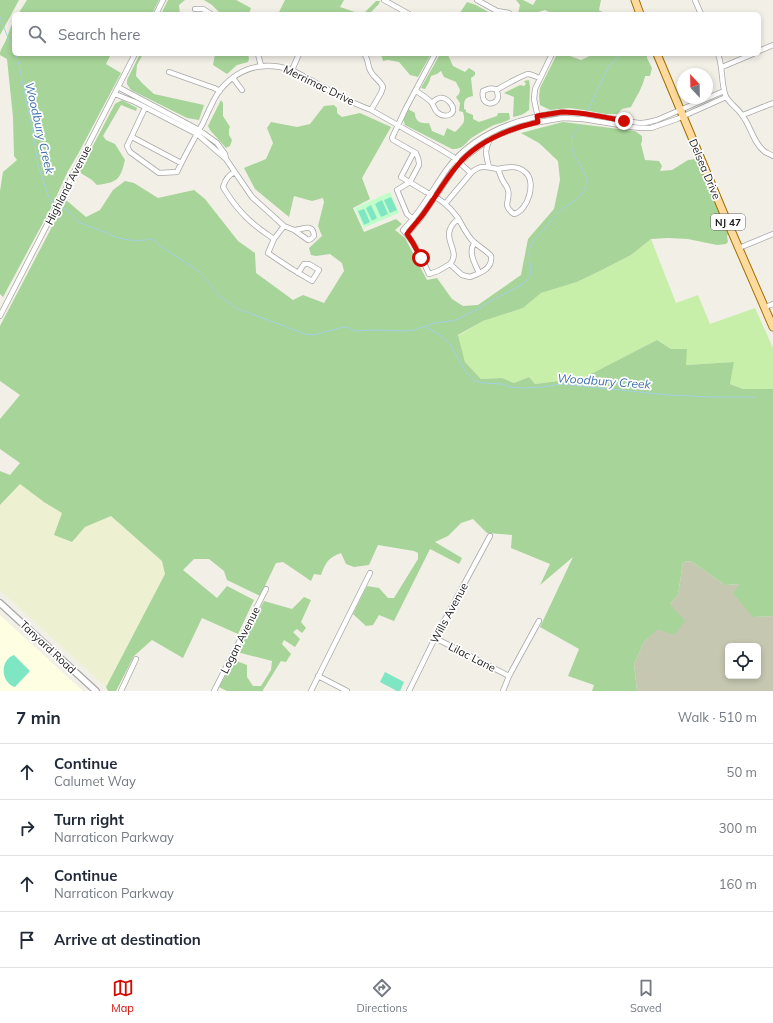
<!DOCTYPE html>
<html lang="en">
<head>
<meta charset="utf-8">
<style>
  body { margin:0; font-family:Mulish,sans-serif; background:#f2f2f3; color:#1f2937 }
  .controls { position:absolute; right:12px; bottom:12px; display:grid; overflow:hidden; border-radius:6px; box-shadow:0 2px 6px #0003 }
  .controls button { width:36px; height:36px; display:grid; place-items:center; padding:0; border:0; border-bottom:1px solid #e0e1e3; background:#fff; color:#1f2937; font:20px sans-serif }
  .compass { position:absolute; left:677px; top:68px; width:36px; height:36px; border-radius:50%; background:#fff; box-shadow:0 2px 6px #0003; rotate:338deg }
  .stop { position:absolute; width:12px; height:12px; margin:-9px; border:3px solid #d10a00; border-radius:50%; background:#fff }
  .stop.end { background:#d10a00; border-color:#fff; box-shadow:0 1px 4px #0008 }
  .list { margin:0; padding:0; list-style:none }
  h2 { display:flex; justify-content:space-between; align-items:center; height:52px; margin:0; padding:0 16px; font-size:17px }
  h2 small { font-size:13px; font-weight:400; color:#747a83 }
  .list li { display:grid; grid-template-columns:26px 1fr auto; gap:12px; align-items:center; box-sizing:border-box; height:56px; padding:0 16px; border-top:1px solid #e0e1e3 }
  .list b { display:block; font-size:15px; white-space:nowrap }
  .list p { margin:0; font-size:13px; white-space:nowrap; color:#747a83 }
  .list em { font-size:13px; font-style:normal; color:#747a83 }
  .icon { flex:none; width:22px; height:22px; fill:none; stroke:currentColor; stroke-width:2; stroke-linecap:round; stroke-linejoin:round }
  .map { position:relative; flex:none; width:773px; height:691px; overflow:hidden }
  .search { position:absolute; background:#fff; box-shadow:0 2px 6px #0003; left:12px; right:12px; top:12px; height:44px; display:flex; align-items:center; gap:10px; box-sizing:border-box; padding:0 14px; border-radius:6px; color:#747a83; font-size:15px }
  .sheet { height:276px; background:#fff }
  nav { display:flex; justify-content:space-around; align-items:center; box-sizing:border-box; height:56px; border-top:1px solid #e0e1e3; background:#fff; font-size:11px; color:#747a83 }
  nav a { display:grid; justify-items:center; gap:2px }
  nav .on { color:#d10a00 }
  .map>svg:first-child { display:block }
  .education { fill:#feffe2 }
  .construction { fill:#c6c7b1; fill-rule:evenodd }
  .farmland { fill:#eef1d1 }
  .grass { fill:#c8efa9 }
  .forest { fill:#a7d498 }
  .park { fill:#c2fec9 }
  .pitch { fill:#7fe6c3 }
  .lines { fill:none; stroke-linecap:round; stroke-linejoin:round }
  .stream { stroke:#a4d1e2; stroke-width:1 }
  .minor-casing { stroke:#a8a8a8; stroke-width:6 }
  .tertiary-casing { stroke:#a8a8a8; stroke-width:8 }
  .primary-casing { stroke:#9d7100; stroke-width:9 }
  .minor { stroke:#fff; stroke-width:4.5 }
  .tertiary { stroke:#fff; stroke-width:5.5 }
  .primary { stroke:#ffda9e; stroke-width:7 }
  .route { stroke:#d10a00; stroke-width:5 }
  .labels { text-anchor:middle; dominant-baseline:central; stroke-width:3.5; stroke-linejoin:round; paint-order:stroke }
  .shield { fill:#fff; stroke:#646464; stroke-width:1 }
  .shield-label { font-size:10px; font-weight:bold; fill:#212121 }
  .street-label { font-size:11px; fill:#212121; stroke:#fff }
  .water-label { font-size:12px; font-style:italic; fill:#4174b1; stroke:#fff }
</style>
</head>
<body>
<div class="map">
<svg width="773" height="691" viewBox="0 0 773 691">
  <rect width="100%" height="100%" fill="#f2efe7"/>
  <!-- education -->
  <path class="education" d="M0,615l83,76h-83z"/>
  <!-- construction -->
  <path class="construction" d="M691,561l34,24 15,-1 13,33 20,-1v75h-136l-3,-27 10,-22 14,-14 12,-24 8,-9 5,-33zM728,646h30v30h-30z"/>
  <!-- farmland -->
  <path class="farmland" d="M20,483l24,19 19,11 -9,22 18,7 13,-15 26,-11 51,45 3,13 -59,113 -106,-97v-85z"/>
  <!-- grass -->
  <path class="grass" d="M651,239l25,64 22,-8 12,29 45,-16 18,40v41h-30l-13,-5 4,-22 -48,3 -15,-16 -14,-9 -74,38 -48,6 -6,-7 -15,6 -12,-5 -21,1 -16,-17 -7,-26 25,-15 40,-13 18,-15 36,-11 25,-12 29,-15z"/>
  <!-- forest -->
  <path class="forest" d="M0,0h19l-19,35z
    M27,0h132l-7,14h-134z
    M168,0h17l-6,5 1,9h-17l-1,-2z
    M204,0h32l15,8 -2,6h-28l-9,-9z
    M285,0h59l-4,7 15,5v2h-77z
    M516,0h7l10,5 3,-5h65l-2,10 7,4h-53l-8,-4 -13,4h-14l2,-9z
    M376,1h4l-1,3 -10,10h-6z
    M467,2l9,3 16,9h-31l-1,-1z
    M14,21v33h97l-5,10 15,9 -43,81 -10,17 -16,35 -49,91 -3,-3v-103l3,-19 14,-12 -3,-4 -1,-39 -6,-58 -7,-4c0,-6 4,-10 6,-15 3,-7 4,-13 8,-19z
    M140,54h3l-6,11 -1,11 6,7 12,11 50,11 -5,15 -12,-2 -56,-28 -4,-6v-4z
    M215,54h33l1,5 -1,3 -11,3 -10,9 -14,-9z
    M381,54h50l-13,23 -8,-2 -11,-13 -11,-2 -5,1z
    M440,54l8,1 5,11 12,6 4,-4 6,4v3l-4,3 2,18c-9,2 -9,4 -9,13l2,1v2l7,3v4l6,3 18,-6 1,-3h11l1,6c-6,4 -12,4 -18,7 -6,3 -13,7 -19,11 -9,6 -8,12 -21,12l-47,-24 -2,-6 5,-10 7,4c0,9 6,11 14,10l3,8 12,5 3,-8 8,4c8,-8 11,-9 8,-20l-4,-1 1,-8 -4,-6 3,-3 1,-4 -4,-8 -12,-5 -3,-6 -4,3 -6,2 -2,6 -4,7 -4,-1z
    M557,54h12l1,2 11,4 13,-6h53v4l5,10 -2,8h-5c-2,11 -9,21 -14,31l-9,2 -5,5h-11l-22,-4 -15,-2 -19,2 -10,-5 -1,-9 1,-8z
    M529,80l1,7 -1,23c-5,4 -10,6 -16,7l1,-20 -10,-4 16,-8 4,1 2,-2 -2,-3z
    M122,100l15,8 -1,3 -15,-6 -18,31 3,4 9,4 10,16c-5,20 -7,22 -28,25l-5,-5 -13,-8 36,-68z
    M221,100l2,3v13l7,11 -1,2v6l3,5 -2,6 -4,2 -16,-18 -2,-4z
    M334,105l3,3v5l5,4 18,-4 31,14 -29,51 8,21 -17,9 11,24 32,-13 6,5 -7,6 10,8 22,42 10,-2 15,21 11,7 15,-1 43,-30 7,-36 26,-30 6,-29 -2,-19 -19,-18 -18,-10 42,-11 72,9 7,5v5l-1,3 4,16 14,1 3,5 -2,5 12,-1 16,-10 8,-1 32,75 -1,2 1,6 -2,2 -9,1 -29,-6 -20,-1 -17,1 -20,16 -29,15 -25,12 -36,11 -18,15 -40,13 -25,14 7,27 16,17 21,-1 12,5 15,-6 6,7 48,-6 74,-38 14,9h16l-1,16 48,-3 -4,22 13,5h30v227l-20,1 -20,-24 7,-9 -15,1 -34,-24 -8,1 -5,33 -8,9 15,17 -11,14 -16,-6 -14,13 -10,22 3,27h-45l2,-6 -26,-9 11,-27 -39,-22 33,-70 -33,28 10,-21 -39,-16 1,-13 -25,-2 -14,-14 -12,4 -13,13 -13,6 27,16 -3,6 -29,-15 -36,72 -15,-6 -6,10 -7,1 -13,-12 14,-28 12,2 9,10h6l24,-39v-6l-4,-2 -36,-6 -9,20 -15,2 -8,-3 -5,-11c-13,5 -15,9 -20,22l-7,-1 -3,7 -28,-19 -7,1 -16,33 -33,-16 -3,-9 -15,-12h-15l-11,11 34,28 10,-12 27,14 -16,34 -36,-16 -19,40 -31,-18 -18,16 -18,35h-8l-2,-4 59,-113 -3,-13 -51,-45 -26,11 -13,15 -18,-7 8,-22 -18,-11 -24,-18 -20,21v-34l10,4 10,-12 -20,-14v-30l20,-24 -20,-14v-55l66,-126 20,17 14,-7 13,-20 12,-9 9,2 24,15 36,-8 11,9 33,42 17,12 1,20 37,27 10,-5 21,8 20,-32 -2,-8 -12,-9 -14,2 -5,-1 -2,-7 13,-12 -4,-10 6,-24 -1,-4 -11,3 -18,-5 -5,21 -34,-28 -11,-21 22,-9 7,-16 -6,-15 4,-6 26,5 13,-3 14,-18z
    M304,597l7,3 -10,22 5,6 -4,5 -5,-4 -4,3 7,7 -5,8 -11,-7 -2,4 9,10 -5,8 -5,-1 -18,29v1h-36l-8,-4 15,-27 13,5v12l6,9h8l10,-16 1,-9 -35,-9 27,-51 28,8z"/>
  <!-- park -->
  <path class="park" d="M390,192l9,21 -35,15 -9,-20z"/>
  <!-- pitch -->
  <path class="pitch" d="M391,197l6,13 -7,3 -6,-13z
    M382,200l6,14 -7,3 -6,-13z
    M371,205l6,13 -5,3 -6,-13z
    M364,209l6,13 -6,3 -6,-14z
    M14,655l16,16 -15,16c-15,-5 -15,-27 -1,-32z
    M385,672l19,10 -4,9h-3l-17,-9z"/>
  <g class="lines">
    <!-- stream -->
    <path class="stream" d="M0,17l8,21 6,12
      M16,54l3,11 9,45 5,22 5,33 9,27 3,8 4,3
      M588,110l21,-44 13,-12
      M63,208c8,2 10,10 16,14 9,4 17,7 26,10 5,2 9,5 14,6 12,3 23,3 34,1 13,14 31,20 46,33 8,7 14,17 22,25 5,4 10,7 15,11l69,26 9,1 26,-7 8,-1 7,4 19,-1 33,1 8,-1 19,-7 18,-2 6,-2 20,-10 11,-7 34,-18c15,-12 3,-22 7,-37 1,-4 10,-13 14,-17 5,-7 11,-15 18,-21 14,-9 25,-14 24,-32 -4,-13 -18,-25 -14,-39 1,-5 6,-9 9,-13
      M426,327l14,8 10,9 15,27 9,10 8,2 20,1 8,3 14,1 19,-1 18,-3 108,11 44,2h42"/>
    <defs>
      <path id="minor" d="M384,0l25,14
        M477,0l20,11 12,2
        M695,0l6,14
        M195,9h8l8,5
        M156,14l7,-14
        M759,51l14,-6
        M258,54l3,12
        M364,54c5,5 3,12 7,18 3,6 9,8 12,15l-2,6 -10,17
        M718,54c5,13 3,27 7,40 2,8 12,13 17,21 9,11 11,28 23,37 2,1 5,2 8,4
        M722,67l31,-13
        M292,70l7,-16
        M169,72l45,16 6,3
        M233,78l9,12
        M118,87l81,43 18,13 8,11 1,5 26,38 32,29 10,4 14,10 3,-1 3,-3c-1,-14 -11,-6 -20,-6
        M497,90c0,2 1,5 1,7 -1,9 -18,10 -15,-6 5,-2 9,-4 14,-1 2,-2 28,-16 31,-16 3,0 8,3 12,4
        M416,91c5,3 11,7 15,11 3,3 3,8 7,11 8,6 20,1 13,-9 -6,-8 -12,-8 -19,-1
        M115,94l20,8 62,32 29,25
        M145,108l-18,38 3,6 29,21 18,-1c8,-17 17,-33 26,-49 4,-9 11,-25 17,-33 19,-23 44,-29 72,-20l57,31 22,9 69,39 13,8 18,16
        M743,115l30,-12
        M538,118l-4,-19 1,-10 17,-35
        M132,137l49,26
        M414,152l-13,25 25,15c12,5 24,15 32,26 4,7 8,15 13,21 6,7 14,10 20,17 2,13 -11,17 -21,21l-8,-2 -12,-11 -12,7 -9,3c-7,-15 -14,-31 -26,-44 17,-17 30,-41 44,-61 21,-28 51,-43 84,-51 12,-3 24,-6 36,-5 18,0 36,4 54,7 6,1 14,3 21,3 5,0 10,-2 15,-3l67,-29
        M489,167c-3,-13 -5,-15 1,-28
        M235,172c-7,3 -10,8 -12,15 6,10 13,20 21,28 9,10 20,17 30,24l10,-13
        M445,204l26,-31c9,-9 16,-6 27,-4 2,4 3,9 5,12 2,4 4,5 5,9 3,10 -7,15 6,24 14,-3 23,-33 11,-42 -7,-7 -18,-5 -27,-3
        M413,219l-6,-5 -10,-24 13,-8 9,-17v-2l-1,-5 -2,-5 -23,-13 -1,-2 14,-30 29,-54
        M407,234l13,-15 36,-53 12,-11 16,-12 14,-8 30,-11 35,-6 20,1 49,8 9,1h10l26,-9 49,-22
        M274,239l-6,14c14,10 28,19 44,28l7,-11 -10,-6h-5l-6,9
        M474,243c-6,11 1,20 5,30
        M739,248l34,-14
        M450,264c13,-14 -14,-27 8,-45
        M765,307l8,-3
        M0,316l135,-262
        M435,638l74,38
        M318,676l29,15
        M121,691l15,-32
        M214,691l52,-102
        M311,691l59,-118
        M409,691l26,-53 55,-102
        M503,691l6,-15 30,-55"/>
      <path id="tertiary" d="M0,603l96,88"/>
      <path id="primary" d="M635,0l5,14
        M657,54l67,160 49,113"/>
    </defs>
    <!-- minor casing -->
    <use href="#minor" class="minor-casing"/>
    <!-- tertiary casing -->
    <use href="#tertiary" class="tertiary-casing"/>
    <!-- primary casing -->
    <use href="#primary" class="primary-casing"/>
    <!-- minor -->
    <use href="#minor" class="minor"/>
    <!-- tertiary -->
    <use href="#tertiary" class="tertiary"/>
    <!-- primary -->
    <use href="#primary" class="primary"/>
  </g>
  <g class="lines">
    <!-- route -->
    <path class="route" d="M421,258l-8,-15 -6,-9c4,-5 9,-11 14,-17 12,-16 22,-34 35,-50 20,-25 52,-38 82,-45l-1,-6c9,-1 17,-3 25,-4 21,0 42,5 62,9"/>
  </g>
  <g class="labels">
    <!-- shield labels -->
    <rect class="shield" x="711" y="214" width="34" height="16" rx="3"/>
    <g class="shield-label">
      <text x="728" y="222">NJ 47</text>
    </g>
    <!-- street labels -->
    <g class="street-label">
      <text transform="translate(319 85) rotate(26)">Merrimac Drive</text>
      <text transform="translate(705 169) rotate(67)">Delsea Drive</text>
      <text transform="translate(68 185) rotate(-63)">Highland Avenue</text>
      <text transform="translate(449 613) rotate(-62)">Wills Avenue</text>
      <text transform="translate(240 640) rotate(-63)">Logan Avenue</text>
      <text transform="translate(48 647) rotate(43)">Tanyard Road</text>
      <text transform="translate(472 657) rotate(27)">Lilac Lane</text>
    </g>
    <!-- water labels -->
    <g class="water-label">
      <text transform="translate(40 128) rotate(77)">Woodbury Creek</text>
      <text transform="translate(604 381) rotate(4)">Woodbury Creek</text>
    </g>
  </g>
</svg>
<div class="controls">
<button><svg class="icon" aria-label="locate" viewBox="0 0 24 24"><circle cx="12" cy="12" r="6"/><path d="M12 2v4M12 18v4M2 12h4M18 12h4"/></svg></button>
</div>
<svg class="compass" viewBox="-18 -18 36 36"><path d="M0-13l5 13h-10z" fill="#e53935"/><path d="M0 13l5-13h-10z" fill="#747a83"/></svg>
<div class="stop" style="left:421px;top:258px"></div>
<div class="stop end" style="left:624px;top:121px"></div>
<div class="search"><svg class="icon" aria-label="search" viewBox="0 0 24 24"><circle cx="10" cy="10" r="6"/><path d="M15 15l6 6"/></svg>Search here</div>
</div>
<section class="sheet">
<h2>7 min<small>Walk · 510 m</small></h2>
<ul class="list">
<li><svg class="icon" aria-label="ahead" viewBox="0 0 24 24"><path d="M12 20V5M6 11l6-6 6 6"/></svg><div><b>Continue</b><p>Calumet Way</p></div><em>50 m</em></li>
<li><svg class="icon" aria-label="right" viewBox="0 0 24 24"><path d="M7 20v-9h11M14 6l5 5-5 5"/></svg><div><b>Turn right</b><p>Narraticon Parkway</p></div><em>300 m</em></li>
<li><svg class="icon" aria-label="ahead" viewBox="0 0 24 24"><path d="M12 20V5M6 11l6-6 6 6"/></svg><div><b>Continue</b><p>Narraticon Parkway</p></div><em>160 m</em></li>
<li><svg class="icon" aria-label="arrive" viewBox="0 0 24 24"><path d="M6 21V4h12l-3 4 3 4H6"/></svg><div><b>Arrive at destination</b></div></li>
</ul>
</section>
<nav>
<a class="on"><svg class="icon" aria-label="map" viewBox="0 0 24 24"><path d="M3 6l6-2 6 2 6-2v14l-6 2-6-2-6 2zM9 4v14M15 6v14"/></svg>Map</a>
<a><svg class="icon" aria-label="directions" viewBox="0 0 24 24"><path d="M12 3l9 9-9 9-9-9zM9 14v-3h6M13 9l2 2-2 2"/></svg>Directions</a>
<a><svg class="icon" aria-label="saved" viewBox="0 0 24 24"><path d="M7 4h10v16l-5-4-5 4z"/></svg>Saved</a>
</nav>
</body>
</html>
